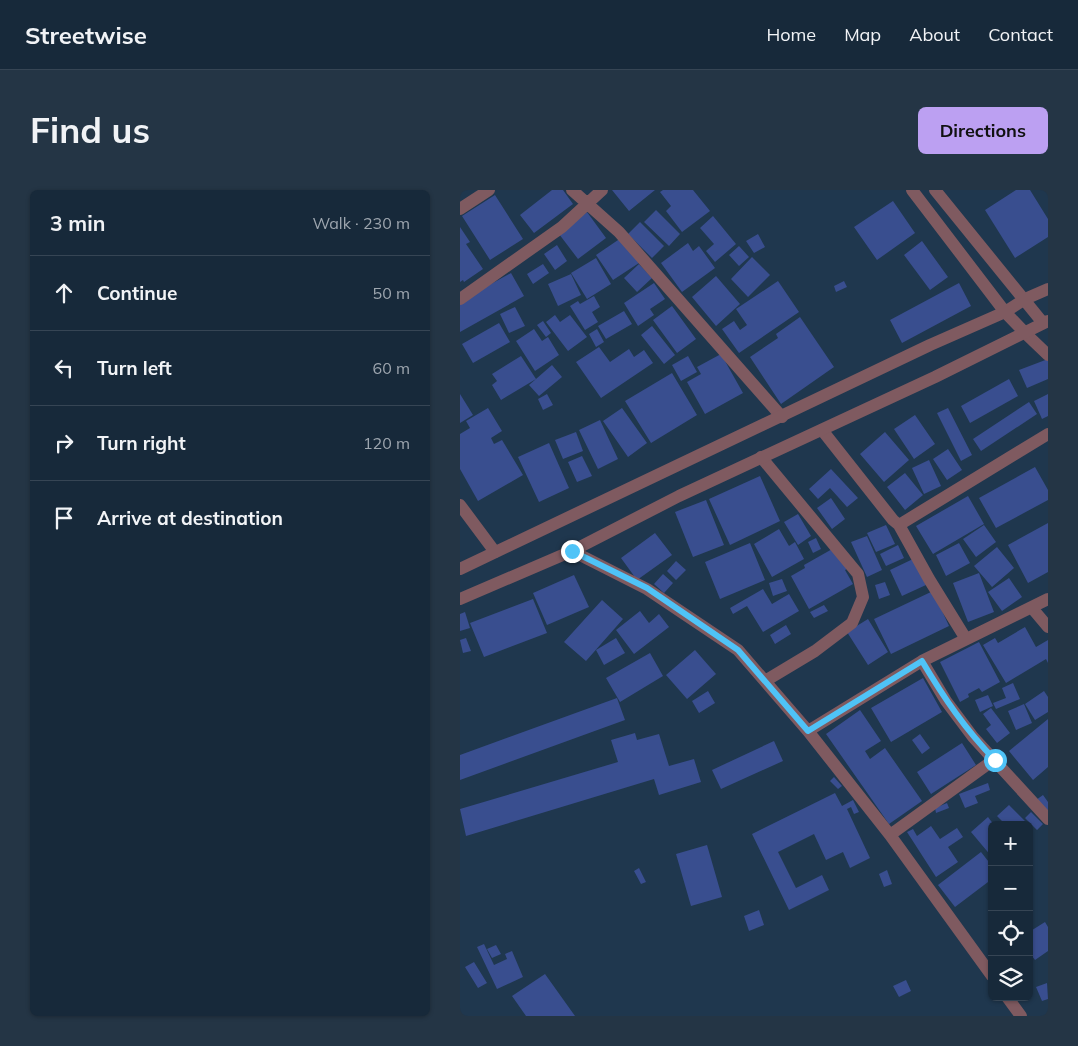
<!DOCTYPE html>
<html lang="en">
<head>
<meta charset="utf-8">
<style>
  body { margin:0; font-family:Mulish,sans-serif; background:#243545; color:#f1f3f6 }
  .controls { position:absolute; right:15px; bottom:15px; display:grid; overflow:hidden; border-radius:8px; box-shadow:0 1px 4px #0004 }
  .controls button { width:45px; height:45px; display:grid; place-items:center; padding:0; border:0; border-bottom:1px solid #364554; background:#17293a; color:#f1f3f6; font:25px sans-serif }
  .stop { position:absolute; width:15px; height:15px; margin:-11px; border:4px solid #4fc3f7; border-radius:50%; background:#fff }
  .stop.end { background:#4fc3f7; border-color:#fff; box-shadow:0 1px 5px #0008 }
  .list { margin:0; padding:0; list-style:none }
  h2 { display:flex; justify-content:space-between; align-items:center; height:65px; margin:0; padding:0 20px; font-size:21px }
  h2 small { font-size:16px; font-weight:400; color:#9ea6af }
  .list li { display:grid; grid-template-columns:32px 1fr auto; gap:15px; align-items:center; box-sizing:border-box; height:75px; padding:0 20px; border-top:1px solid #364554 }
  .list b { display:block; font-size:19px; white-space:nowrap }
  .list em { font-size:16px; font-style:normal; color:#9ea6af }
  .icon { flex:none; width:28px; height:28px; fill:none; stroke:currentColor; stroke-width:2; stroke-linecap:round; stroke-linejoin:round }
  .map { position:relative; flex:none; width:588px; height:826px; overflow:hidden; border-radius:8px }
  header { display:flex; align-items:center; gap:30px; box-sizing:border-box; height:70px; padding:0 25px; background:#17293a; border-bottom:1px solid #364554 }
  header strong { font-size:24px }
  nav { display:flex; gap:28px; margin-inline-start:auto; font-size:18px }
  .intro { display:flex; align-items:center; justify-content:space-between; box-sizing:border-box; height:120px; padding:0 30px }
  h1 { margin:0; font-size:35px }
  .button { padding:12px 22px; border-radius:8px; background:#bca0f2; color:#111; font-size:18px; font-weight:700 }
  main { display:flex; gap:30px; padding:0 30px }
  aside { flex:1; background:#17293a; border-radius:8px; box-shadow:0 1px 4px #0004 }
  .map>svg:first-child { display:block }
  .building { fill:#394e8f }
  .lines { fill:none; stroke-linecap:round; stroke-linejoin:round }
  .minor { stroke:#7f5a60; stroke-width:12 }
  .tertiary { stroke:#7f5a60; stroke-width:12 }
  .route { stroke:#4fc3f7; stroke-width:6 }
</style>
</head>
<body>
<header>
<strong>Streetwise</strong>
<nav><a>Home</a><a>Map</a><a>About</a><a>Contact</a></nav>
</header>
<div class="intro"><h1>Find us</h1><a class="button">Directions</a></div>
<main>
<aside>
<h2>3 min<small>Walk · 230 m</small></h2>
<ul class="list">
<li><svg class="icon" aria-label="ahead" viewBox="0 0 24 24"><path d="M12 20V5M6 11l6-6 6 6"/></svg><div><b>Continue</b></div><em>50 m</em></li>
<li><svg class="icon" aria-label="left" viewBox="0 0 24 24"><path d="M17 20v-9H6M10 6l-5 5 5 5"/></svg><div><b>Turn left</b></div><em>60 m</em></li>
<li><svg class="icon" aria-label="right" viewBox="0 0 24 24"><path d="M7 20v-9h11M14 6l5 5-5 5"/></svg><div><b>Turn right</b></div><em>120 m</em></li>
<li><svg class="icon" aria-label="arrive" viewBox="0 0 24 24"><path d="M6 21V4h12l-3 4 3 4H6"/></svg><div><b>Arrive at destination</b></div></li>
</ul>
</aside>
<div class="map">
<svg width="588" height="826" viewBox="0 0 588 826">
  <rect width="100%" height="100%" fill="#1f374e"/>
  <!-- building -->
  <path class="building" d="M92,0h11l10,14 -39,29 -14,-18z
    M152,0h43l-26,21z
    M203,0h30l17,21 -28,21 -16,-21 5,-5 -11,-14z
    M556,0h14l18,29v18l-33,21 -30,-48z
    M35,5l28,44 -33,21 -28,-44z
    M433,11l22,32 -38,27 -23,-33z
    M196,20l24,24 -11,12 -25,-24z
    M127,22l19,26 -28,21 -19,-25z
    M253,26l23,28 -21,18 -9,-11 8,-7 -14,-16z
    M180,32l24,24 -12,12 -24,-24z
    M0,37l10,15 -4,2 17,25 -19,13 -1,-2 -3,2z
    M298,44l7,13 -11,6 -8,-12z
    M161,48l18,25 -26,17 -17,-25z
    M462,51l26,36 -18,13 -26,-35z
    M228,53l5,8 6,-5 16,22 -33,24 -21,-29z
    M97,55l10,16 -12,9 -11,-16z
    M279,56l10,11 -10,9 -10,-11z
    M292,67l18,18 -22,22 -17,-18z
    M136,68l15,26 -24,15 -16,-26z
    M83,74l6,9 -16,11 -6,-10z
    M179,74l13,14 -15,14 -13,-14z
    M51,83l13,23 -64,36v-31z
    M111,84l10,21 -23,11 -10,-22z
    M256,86l24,28 -24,22 -24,-29z
    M318,91l21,31 -60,41 -17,-24 12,-8 6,9 7,-5 -11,-16z
    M384,91l3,6 -11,5 -2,-6z
    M194,93l11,16 -15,10 4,6 -16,11 -14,-23z
    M499,93l12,23 -69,37 -12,-23z
    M134,106l6,11 -8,5 6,10 -13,8 -15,-24 8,-5 2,3z
    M212,116l24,33 -19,14 -24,-33z
    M55,117l10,19 -16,7 -9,-19z
    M164,121l8,13 -26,15 -8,-13z
    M95,125l5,7 10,-7 17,22 -19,14 -22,-29z
    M340,127l34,50 -53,37 -31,-47 28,-19 -2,-4z
    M83,131l8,12 -5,4 -9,-12z
    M39,133l11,19 -37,21 -11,-19z
    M192,136l23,29 -11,9 -23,-29z
    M74,139l8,12 6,-4 11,18 -24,16 -19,-30z
    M137,139l7,13 -8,5 -7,-13z
    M139,157l11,15 19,-13 5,8 10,-7 9,13 -52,35 -25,-36z
    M261,164l22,39 -38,21 -18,-32 14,-8 -4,-7z
    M61,166l15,23 16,-14 10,12 -23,19 -10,-11 7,-6 -35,21 -9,-15 5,-4 -5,-7z
    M228,166l9,16 -16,9 -9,-16z
    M588,169v20l-21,9 -8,-18z
    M212,183l25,42 -46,28 -26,-42z
    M549,189l9,17 -48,27 -9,-17z
    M0,204l13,21 -13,8z
    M87,204l6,11 -10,5 -5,-11z
    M588,204v22l-6,3 -8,-18z
    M569,212l8,12 -56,37 -8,-12z
    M28,218l14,23 -11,7 3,6 8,-4 21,35 -45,26 -18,-32v-35l10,-6 -4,-7z
    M162,218l25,35 -19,14 -25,-36z
    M488,218l24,47 -11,6 -24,-48z
    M455,225l20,29 -21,15 -20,-30z
    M140,230l18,39 -20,10 -19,-39z
    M116,242l7,19 -20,8 -8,-19z
    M425,242l24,28 -25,22 -24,-28z
    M89,253l20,45 -30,14 -21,-45z
    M488,259l14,21 -15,10 -14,-21z
    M122,266l10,20 -15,6 -9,-20z
    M469,270l12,26 -17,8 -12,-26z
    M575,277l13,23v10l-52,28 -17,-30z
    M371,279l27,29 -11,9 -17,-19 -12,11 -9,-10z
    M445,283l18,22 -18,15 -18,-23z
    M300,286l20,45 -50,24 -21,-46z
    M508,306l16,28 -51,30 -17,-28z
    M371,308l14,21 -13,10 -15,-21z
    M246,310l18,45 -31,12 -18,-45z
    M338,324l13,22 -13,9 -14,-23z
    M588,333v49l-20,11 -20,-38z
    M426,335l9,19 -19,8 -9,-19z
    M524,335l12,17 -20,15 -13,-18z
    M319,339l10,17 6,-4 9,17 -32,18 -18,-33z
    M195,343l17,22 -35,25 -16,-22z
    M407,346l15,34 -15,7 -16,-35z
    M356,348l5,11 -8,4 -5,-11z
    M290,353l15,37 -45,19 -15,-37z
    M499,353l11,20 -24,13 -10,-21z
    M438,355l6,13 -18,8 -6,-12z
    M537,357l17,21 -22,19 -18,-21z
    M374,358l13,21 -2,1 8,14 -44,25 -18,-33 14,-8 -1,-3z
    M453,369l13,26 -24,11 -12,-26z
    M216,371l10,9 -10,10 -9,-9z
    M519,383l15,39 -26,10 -15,-39z
    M203,384l10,9 -9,10 -10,-9z
    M114,385l15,32 -42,18 -14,-32z
    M549,388l13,19 -20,14 -14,-19z
    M322,389l5,12 -14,5 -4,-13z
    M425,392l5,13 -11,4 -4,-14z
    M303,399l9,15 17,-10 10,17 -36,21 -16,-26 -14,8 -3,-6z
    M473,401l16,35 -58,28 -17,-35z
    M73,409l14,34 -63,24 -14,-34z
    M142,410l21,19 -37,42 -22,-19z
    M364,415l4,6 -14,7 -4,-6z
    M180,421l9,12 10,-9 10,13 -35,27 -18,-24z
    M5,422l5,16 -10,3v-17z
    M408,429l20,33 -20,13 -21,-33z
    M326,435l5,9 -16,10 -5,-9z
    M565,437l11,20 12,-7v23l-2,-4 -40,24 -23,-38 12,-7 3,5z
    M6,448l5,13 -8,2 -3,-13z
    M156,448l9,15 -21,12 -8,-15z
    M519,452l21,40 -18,10 -3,-4 -11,6 1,3 -9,5 -20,-40z
    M235,460l21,24 -29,25 -21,-24z
    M190,463l13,23 -43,26 -14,-24z
    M463,488l19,34 -51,30 -20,-34z
    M553,493l7,16 -24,10 -3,-6 13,-5 -4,-10z
    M248,501l7,12 -16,10 -7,-12z
    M584,501l4,6v15l-13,8 -10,-16z
    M528,505l5,11 -13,6 -5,-12z
    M157,508l8,22 -165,60v-25z
    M564,514l8,19 -16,7 -8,-19z
    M531,518l19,25 -13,10 -11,-14 5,-4 -8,-11z
    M400,520l21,31 -16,10 5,8 15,-11 37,53 -33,23 -63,-90z
    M588,529v48l-15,13 -24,-29z
    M175,543l2,7 22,-6 10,32 25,-7 7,23 -42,13 -5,-16 -188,57 -6,-27 158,-47 -7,-22z
    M460,544l10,14 -8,6 -10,-14z
    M314,551l9,20 -62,28 -9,-19z
    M502,553l14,22 -45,29 -14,-22z
    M374,587l8,9 -4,3 -8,-8z
    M528,593l2,7 -15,6 3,7 -13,5 -6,-14z
    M375,603l7,13 11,-6 6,12 -5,2 -3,-7 -4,2 23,49 -20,10 -7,-16 -17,8 -12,-26 -36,18 18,36 26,-13 7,15 -40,20 -37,-76z
    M583,605l5,7v9l-12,-11z
    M487,613l2,5 -13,5 -1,-5z
    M549,615l20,20h-23l-9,-9z
    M571,622l12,12 -6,6 -12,-12z
    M528,627l6,8h-2v32l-21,-25z
    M471,636l9,13 17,-11 6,9 -15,10 10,15 -22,15 -29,-45 6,-3 4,7z
    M247,655l15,52 -31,9 -15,-52z
    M521,662l11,14v13l-37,28 -17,-22z
    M179,678l7,14 -5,2 -7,-13z
    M427,680l5,14 -8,3 -5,-13z
    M299,720l5,15 -15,6 -5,-15z
    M585,732l3,5v24l-13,9 -6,-8v-10l3,-2 -3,-3v-5z
    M24,754l10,21 13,-6 -2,-5 7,-3 11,26 -26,12 -20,-42z
    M36,755l5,9 -9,4 -5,-9z
    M14,772l13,21 -9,5 -13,-21z
    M85,784l30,42h-49l-14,-20z
    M446,790l5,11 -12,6 -6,-11z
    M587,793l1,16 -6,2 -6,-14z"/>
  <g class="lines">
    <!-- minor -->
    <path class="minor" d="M112,0l47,42 163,185
      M0,19l29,-19
      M0,109l102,-72 40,-37
      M565,143l23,22
      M362,240l71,90 6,5 30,54 37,60
      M301,267l97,117 5,23 -11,26 -37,28 -50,30
      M0,315l35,47
      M439,335l149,-91
      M112,361l75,38 91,61 70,81 82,104 102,141
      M572,418l16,19
      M462,471l24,40 27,36 75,82
      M348,541l114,-70 126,-62
      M430,645l105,-76
      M547,807l14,19"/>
    <!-- tertiary -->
    <path class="tertiary" d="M452,0l93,122 20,21
      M475,0l108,133
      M0,379l470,-224 75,-33 20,-13 23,-10
      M0,409l112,-48 107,-55 256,-119 113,-56"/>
  </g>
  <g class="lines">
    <!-- route -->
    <path class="route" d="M112,361l75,37 91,62 70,81 114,-70c22,37 43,68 73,99"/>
  </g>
</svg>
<div class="controls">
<button>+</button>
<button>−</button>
<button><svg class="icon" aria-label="locate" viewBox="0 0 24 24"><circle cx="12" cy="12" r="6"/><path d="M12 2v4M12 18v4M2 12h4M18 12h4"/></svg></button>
<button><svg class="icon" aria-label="layers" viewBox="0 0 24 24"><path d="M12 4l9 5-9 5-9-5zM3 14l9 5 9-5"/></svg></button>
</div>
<div class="stop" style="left:535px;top:570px"></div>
<div class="stop end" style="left:112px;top:361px"></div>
</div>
</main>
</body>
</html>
